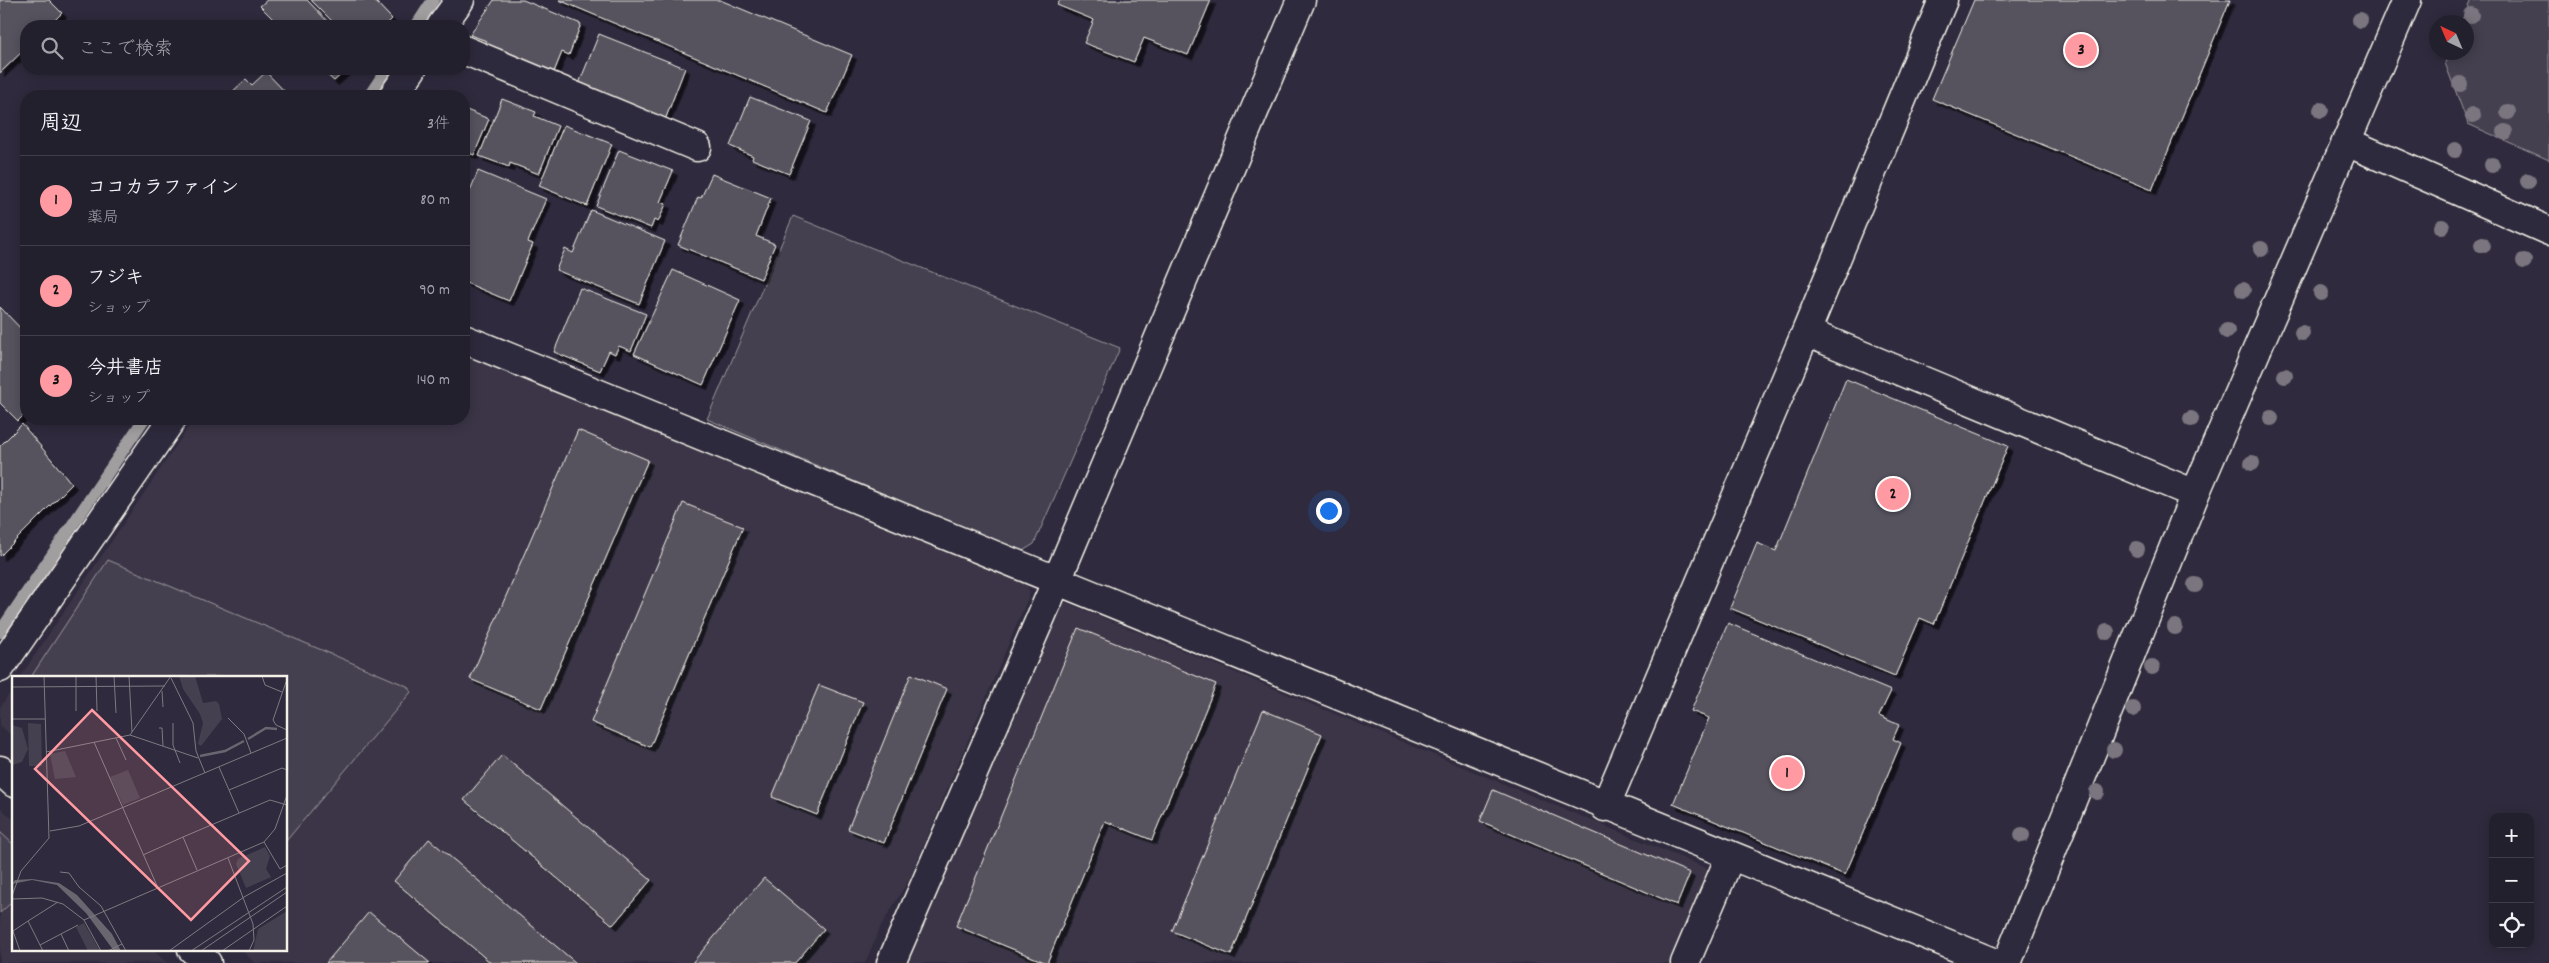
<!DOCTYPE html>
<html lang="ja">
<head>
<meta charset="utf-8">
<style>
  body { margin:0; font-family:Dekko,"Klee One",sans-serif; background:#2b2836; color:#f1f3f6 }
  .controls { position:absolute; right:15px; bottom:15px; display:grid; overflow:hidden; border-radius:10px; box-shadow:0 2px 12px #0003 }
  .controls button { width:45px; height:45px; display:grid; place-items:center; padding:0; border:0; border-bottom:1px solid #403e4a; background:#23202e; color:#f1f3f6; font:25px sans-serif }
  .compass { position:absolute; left:2429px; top:15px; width:45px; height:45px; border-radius:50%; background:#23202e; box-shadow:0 2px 12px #0003; rotate:316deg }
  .you { position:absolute; left:1328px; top:510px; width:18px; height:18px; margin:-12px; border:4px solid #fff; border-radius:50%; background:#1a73e8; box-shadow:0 0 0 8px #1a73e833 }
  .badge { display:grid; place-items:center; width:32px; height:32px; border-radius:50%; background:#ff9aa2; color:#111; font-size:16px; font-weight:700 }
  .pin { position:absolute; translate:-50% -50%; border:2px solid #fff; box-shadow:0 1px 5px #0006 }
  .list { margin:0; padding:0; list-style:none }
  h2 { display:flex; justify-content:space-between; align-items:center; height:65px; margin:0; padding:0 20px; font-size:21px }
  h2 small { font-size:16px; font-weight:400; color:#a3a3aa }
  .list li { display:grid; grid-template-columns:32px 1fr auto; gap:15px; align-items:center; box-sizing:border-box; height:90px; padding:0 20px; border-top:1px solid #403e4a }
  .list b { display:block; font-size:19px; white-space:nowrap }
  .list p { margin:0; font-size:16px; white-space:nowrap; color:#a3a3aa }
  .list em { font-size:16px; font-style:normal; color:#a3a3aa }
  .icon { flex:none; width:28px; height:28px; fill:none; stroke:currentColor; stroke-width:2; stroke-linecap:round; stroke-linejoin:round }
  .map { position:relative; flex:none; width:2549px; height:963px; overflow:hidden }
  .search { position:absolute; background:#23202e; box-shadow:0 2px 12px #0003; left:20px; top:20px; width:450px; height:55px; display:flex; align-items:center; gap:12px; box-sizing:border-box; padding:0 18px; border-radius:20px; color:#a3a3aa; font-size:19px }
  .panel { position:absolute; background:#23202e; box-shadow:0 2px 12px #0003; left:20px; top:90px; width:450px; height:335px; border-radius:20px }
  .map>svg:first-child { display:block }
  .built { fill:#3b3647 }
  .green { fill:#454050; stroke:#9c989c }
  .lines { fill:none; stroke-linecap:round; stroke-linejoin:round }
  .stream { stroke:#a19ea0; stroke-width:12 }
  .building { fill:#56525f; stroke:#f4f1e8; filter:url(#shadow) }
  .minor-casing { stroke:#f4f1e8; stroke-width:31 }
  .minor { stroke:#2f2a3d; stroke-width:28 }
  .tree { fill:#7a757e }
  .inset-river { fill:none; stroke:#6a6670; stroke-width:2.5 }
  .inset-road { fill:none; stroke:#7e7a81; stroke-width:1 }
  .view { fill:#ff9aa2; fill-opacity:0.15; stroke:#ff9aa2; stroke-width:2.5 }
  .inset-edge { fill:none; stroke:#f4f1e8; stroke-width:2.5 }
</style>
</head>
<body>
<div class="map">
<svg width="2549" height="963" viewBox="0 0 2549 963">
  <defs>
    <filter id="shadow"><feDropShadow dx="4.5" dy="4.5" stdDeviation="0" flood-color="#0009"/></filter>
  </defs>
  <rect width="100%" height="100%" fill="#2f2a3d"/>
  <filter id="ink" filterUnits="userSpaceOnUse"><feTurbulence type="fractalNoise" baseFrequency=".02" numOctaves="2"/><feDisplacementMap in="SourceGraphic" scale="10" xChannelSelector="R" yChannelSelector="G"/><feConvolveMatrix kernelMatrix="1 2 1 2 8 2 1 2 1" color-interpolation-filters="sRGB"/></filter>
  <g filter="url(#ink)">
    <!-- built -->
    <path class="built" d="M464,349l559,228 7,16 -119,283 -30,50 -16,37h-610l-15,-14h46v-272h-266l174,-258h270z
      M1058,599l648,269 2,7 -36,88h-765l145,-360z
      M14,687v51l-14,-13v-18z
      M0,807l14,13v129h138l15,14h-167z"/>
    <!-- green -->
    <path class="green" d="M2471,0h78v160l-81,-36 -23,-61 4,-10 17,-1v-30h-5z
      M793,216l327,132 -86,196 -13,8 -314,-133z
      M108,560l299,126 4,6 -125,149v-164h-255z
      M0,832l14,13v55l-14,13z"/>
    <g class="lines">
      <!-- stream -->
      <path class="stream" d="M416,26l17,-26
        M369,96l18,-27
        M0,632l144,-213"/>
    </g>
    <!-- building -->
    <path class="building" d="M0,0h49l13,13 -13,13h-23v22l-26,25z
      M267,0h40l25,26h-52l-20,-20z
      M311,0h63l18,19 -7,7h-48z
      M494,0h29l58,24 -12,31 -7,-3 -8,20 -69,-28 2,-3 -17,-6z
      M559,0h161l132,55 -25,58z
      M1060,0h151l-23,55 -44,-17 -10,24 -50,-19 10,-23 -37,-15z
      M1974,0h256l-78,190 -220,-91z
      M599,34l86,34 -20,52 -87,-34z
      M321,69h26l-13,12z
      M266,72l23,24h-61l18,-17 6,6z
      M750,97l61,24 -22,53 -37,-15 1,-3 -23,-10z
      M502,99l34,13 -2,4 24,10 -19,48 -29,-11 -1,4 -30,-11z
      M464,109l25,10 -15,36 -10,-4z
      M564,125l48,19 -25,62 -48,-20z
      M619,150l54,21 -13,31 6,2 -8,18 -4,-2 -3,8 -55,-22z
      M478,171l68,28 -18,43 5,2 -24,57 -45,-19v-76z
      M712,174l59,24 -15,38 19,8 -14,35 -83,-34 20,-48 3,1z
      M591,210l74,31 -26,63 -83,-34 9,-21 8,4z
      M673,270l67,30 -37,85 -69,-31z
      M580,288l66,26 -15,37 -12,-5 -4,8 -6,-3 -9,20 -46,-19z
      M0,307l26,27v79l-8,8 -18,-18z
      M1846,379l162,67 -74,178 -14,-6 -25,58 -165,-68 27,-65 19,8z
      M22,424l50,60 -72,72v-110z
      M578,430l70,30 -107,249 -71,-30z
      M683,503l60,24 -93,220 -59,-25z
      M1728,623l163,68 -12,25 20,9 -6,14 8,4 -56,132 -172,-71 36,-86 -18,-7z
      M1078,628l138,56 -64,156 -47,-19 -58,142 -91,-37z
      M911,674l36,15 -63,154 -36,-14z
      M819,685l44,17 -46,113 -45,-18z
      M1263,710l59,24 -91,221 -59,-24z
      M502,755l149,125 -38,45 -149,-125z
      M1493,790l197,83 -13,32 -197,-84z
      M429,839l147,124h-85l-97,-82z
      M764,878l60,51 -29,34h-103z
      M369,912l61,51h-104z"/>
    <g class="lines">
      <defs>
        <path id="minor" d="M441,26l19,-26
          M464,50l233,97
          M393,96l19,-27
          M2347,142l202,89
          M1806,332l137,-332
          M464,339c511,207 1020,419 1531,624
          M0,668l172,-249
          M0,770l14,13
          M1605,807l201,-475 389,162
          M192,949l15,14
          M891,963l166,-383 244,-580
          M1685,963l45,-106
          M2007,963l188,-469 212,-494"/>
      </defs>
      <!-- minor casing -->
      <use href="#minor" class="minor-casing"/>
      <!-- minor -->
      <use href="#minor" class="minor"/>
    </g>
    <!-- trees -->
    <g class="tree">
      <circle cx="2471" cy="15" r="8"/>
      <circle cx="2360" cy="20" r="8"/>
      <circle cx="2460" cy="84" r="8"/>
      <circle cx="2321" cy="110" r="8"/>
      <circle cx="2508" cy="112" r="8"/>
      <circle cx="2473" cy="115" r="8"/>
      <circle cx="2505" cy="132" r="8"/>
      <circle cx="2455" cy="150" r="8"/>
      <circle cx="2492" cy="165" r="8"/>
      <circle cx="2528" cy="181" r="8"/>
      <circle cx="2442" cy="227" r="8"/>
      <circle cx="2482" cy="245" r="8"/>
      <circle cx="2261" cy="249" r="8"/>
      <circle cx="2524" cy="261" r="8"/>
      <circle cx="2243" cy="290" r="8"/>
      <circle cx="2321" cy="293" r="8"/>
      <circle cx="2227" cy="331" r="8"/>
      <circle cx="2302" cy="333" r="8"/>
      <circle cx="2285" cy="376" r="8"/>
      <circle cx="2271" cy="418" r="8"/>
      <circle cx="2191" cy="419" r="8"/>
      <circle cx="2252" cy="463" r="8"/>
      <circle cx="2137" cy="549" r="8"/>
      <circle cx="2195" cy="585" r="8"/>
      <circle cx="2175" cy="627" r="8"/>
      <circle cx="2107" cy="632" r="8"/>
      <circle cx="2152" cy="667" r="8"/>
      <circle cx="2133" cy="709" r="8"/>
      <circle cx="2114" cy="750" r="8"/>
      <circle cx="2097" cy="792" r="8"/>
      <circle cx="2022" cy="835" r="8"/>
    </g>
  </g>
  <!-- overview -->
  <g transform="translate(12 676)">
    <rect width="275" height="275" fill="#2f2a3d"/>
    <path d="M167,0h16l8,27 13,-2 3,3 3,15 -21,27 -3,-2 5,-21 -3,-9 -17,-25zM16,47l13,1 1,42h-13zM0,49l10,3 6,21 -6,13 -10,3zM53,75l11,26 -21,2 -5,-25zM116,94l12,28 -17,7 -13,-28zM253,171l5,9 -4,13 5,8 -25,11 -10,-24 2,-5zM275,235v40h-34l5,-22zM72,247l16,28h-12l-12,-24z" fill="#454050"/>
    <path d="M20,203l27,4 18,12 35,39 9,17h-7l-28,-38 -29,-28 -25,-5 -20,4 3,-4z" fill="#6a6670"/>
    <path class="inset-river" d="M236,63l18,-11 11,1M188,80l25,-5 19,-10"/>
    <path class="inset-road" d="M84,0l1,35M102,0l2,37M117,0l3,56M250,0l3,9 17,7M159,2l22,45 3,28 9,22M274,6l-13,38 3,5 11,5M0,11l153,-1M150,15l1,16M64,35v-35M216,42l16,16 7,19M0,43h33M161,47v22l7,18M147,52h3l1,18M118,59l41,-59M104,62l10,22M82,66l64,146M34,76l84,-17 68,23M207,91l20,46M217,114l53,-22 5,2M38,155l29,-5 208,-88M171,161l87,-37 17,5M252,166l16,27 7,-4M131,179l40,-18 14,33M216,182l25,66 1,16 -5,11M48,196l9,1 10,14 22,19 25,45M0,220l9,-25 28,-33 -5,-162M0,223l30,-1 21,6 21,16 17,31M72,244l180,-78 11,-13 12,-34M49,258l8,17M28,269l-12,-24 30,-19M8,275l-7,-20 15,-10M31,275l-3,-6 38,-20M96,275l14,-7M157,275l75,-54 43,-24M179,275l96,-64M189,275l86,-59M210,275l65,-45"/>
    <path class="view" d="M80,34l157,151 -58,59 -156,-151z"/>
    <rect width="275" height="275" class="inset-edge"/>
  </g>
</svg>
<div class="controls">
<button>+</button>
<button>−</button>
<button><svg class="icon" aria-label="locate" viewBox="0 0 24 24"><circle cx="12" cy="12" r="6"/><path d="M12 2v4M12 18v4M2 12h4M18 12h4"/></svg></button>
</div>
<svg class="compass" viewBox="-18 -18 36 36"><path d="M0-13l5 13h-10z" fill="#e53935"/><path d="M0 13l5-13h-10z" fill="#a3a3aa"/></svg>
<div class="you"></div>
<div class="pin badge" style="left:1787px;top:773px">1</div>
<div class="pin badge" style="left:1893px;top:494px">2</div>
<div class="pin badge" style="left:2081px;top:50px">3</div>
<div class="search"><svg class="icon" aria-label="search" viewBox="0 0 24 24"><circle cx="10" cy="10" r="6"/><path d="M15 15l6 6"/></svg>ここで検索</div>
<section class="panel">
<h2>周辺<small>3件</small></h2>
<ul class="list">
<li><span class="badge">1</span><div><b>ココカラファイン</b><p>薬局</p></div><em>80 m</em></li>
<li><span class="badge">2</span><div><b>フジキ</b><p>ショップ</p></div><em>90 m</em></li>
<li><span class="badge">3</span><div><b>今井書店</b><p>ショップ</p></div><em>140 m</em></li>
</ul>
</section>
</div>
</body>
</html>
